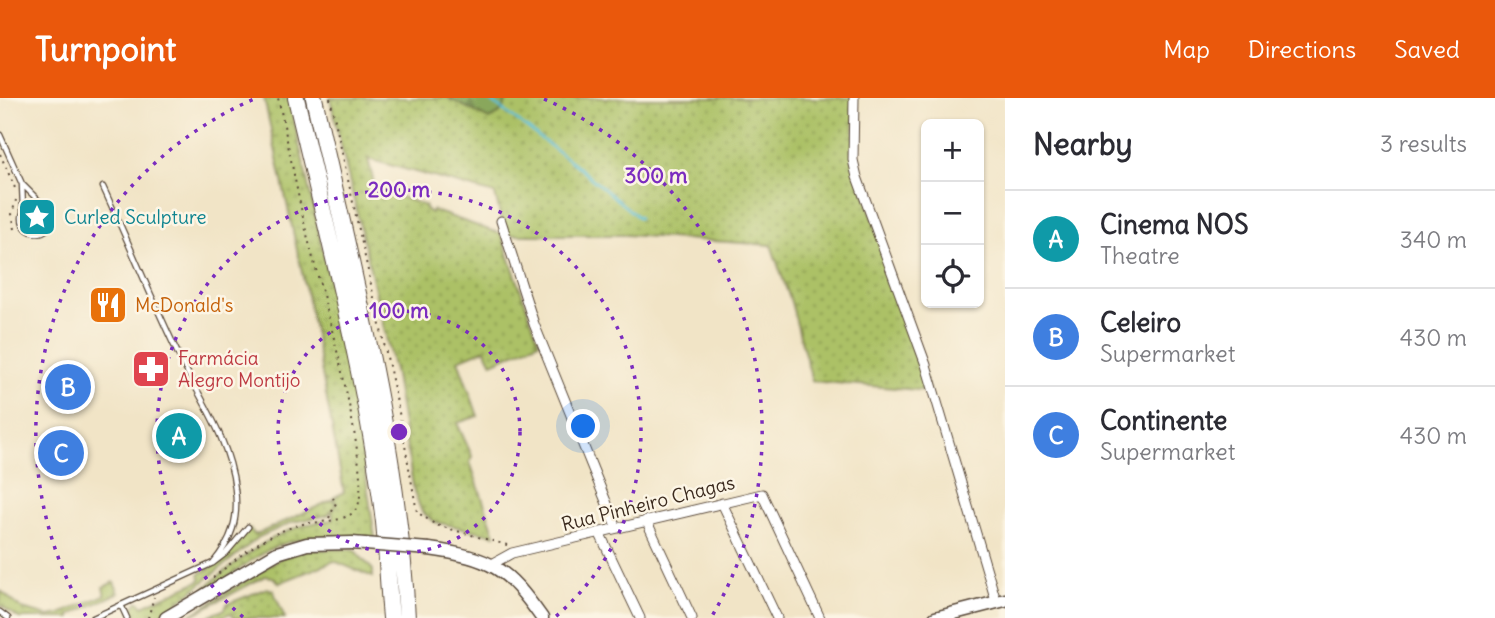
<!DOCTYPE html>
<html lang="en">
<head>
<meta charset="utf-8">
<style>
  body { margin:0; font-family:Delius,sans-serif; background:#f2f2f3; color:#2b2b33 }
  .controls { position:absolute; right:21px; top:21px; display:grid; overflow:hidden; border-radius:10px; box-shadow:0 2px 5px #0004 }
  .controls button { width:63px; height:63px; display:grid; place-items:center; padding:0; border:0; border-bottom:2px solid #e1e1e2; background:#fff; color:#2b2b33; font:35px sans-serif }
  .you { position:absolute; left:584px; top:329px; width:24px; height:24px; margin:-18px; border:5px solid #fff; border-radius:50%; background:#1a73e8; box-shadow:0 0 0 10px #1a73e833 }
  .badge { display:grid; place-items:center; width:46px; height:46px; border-radius:50%; background:#ea580c; color:#fff; font-size:23px; font-weight:700 }
  .pin { position:absolute; translate:-50% -50%; border:4px solid #fff; box-shadow:0 2px 7px #0006 }
  .list { margin:0; padding:0; list-style:none }
  h2 { display:flex; justify-content:space-between; align-items:center; height:91px; margin:0; padding:0 28px; font-size:30px }
  h2 small { font-size:23px; font-weight:400; color:#7c7c81 }
  .list li { display:grid; grid-template-columns:46px 1fr auto; gap:21px; align-items:center; box-sizing:border-box; height:98px; padding:0 28px; border-top:2px solid #e1e1e2 }
  .list b { display:block; font-size:26px; white-space:nowrap }
  .list p { margin:0; font-size:23px; white-space:nowrap; color:#7c7c81 }
  .list em { font-size:23px; font-style:normal; color:#7c7c81 }
  .icon { flex:none; width:38px; height:38px; fill:none; stroke:currentColor; stroke-width:2; stroke-linecap:round; stroke-linejoin:round }
  .map { position:relative; flex:none; width:1005px; height:520px; overflow:hidden }
  header { display:flex; align-items:center; gap:42px; box-sizing:border-box; height:98px; padding:0 35px; background:#ea580c; color:#fff }
  header strong { font-size:33px }
  nav { display:flex; gap:38px; margin-inline-start:auto; font-size:24px }
  main { display:flex }
  aside { flex:1; background:#fff }
  .map>svg:first-child { display:block }
  .grass { fill:url(#grass-dots); stroke:#747642; stroke-width:2 }
  .forest { fill:url(#forest-firs); stroke:#62683c; stroke-width:2 }
  .lines { fill:none; stroke-linecap:round; stroke-linejoin:round }
  .stream { stroke:#5bc0d8; stroke-width:2.5 }
  .lane-casing { stroke:#564637; stroke-width:7 }
  .street-casing { stroke:#564637; stroke-width:11 }
  .secondary-casing { stroke:#564637; stroke-width:15 }
  .highway-casing { stroke:#564637; stroke-width:18 }
  .path { stroke:#564637; stroke-width:2; stroke-dasharray:2 5; stroke-linecap:butt }
  .lane { stroke:#fff; stroke-width:4.5 }
  .street { stroke:#fff; stroke-width:9 }
  .secondary { stroke:#fff; stroke-width:12 }
  .highway { stroke:#fff; stroke-width:16 }
  .secondary-bridge-casing { stroke:#564637; stroke-width:15; stroke-linecap:butt }
  .secondary-bridge { stroke:#fff; stroke-width:12 }
  .ring { fill:none; stroke:#7b2cbf; stroke-width:3.5; stroke-dasharray:3.5 7 }
  .labels { text-anchor:middle; dominant-baseline:central; stroke-width:5; stroke-linejoin:round; paint-order:stroke }
  .culture-label { font-size:19px; fill:#0d838f; stroke:#fcf5e5; text-anchor:start }
  .food-label { font-size:19px; fill:#c56008; stroke:#fcf5e5; text-anchor:start }
  .health-label { font-size:19px; fill:#be3a42; stroke:#fcf5e5; text-anchor:start }
  .street-label { font-size:19px; fill:#3b2a1e; stroke:#fcf5e5 }
  .centre { fill:#7b2cbf; stroke:#fcf5e5; stroke-width:3.5 }
  .ring-label { font-size:21px; text-anchor:middle; font-weight:bold; fill:#7b2cbf; stroke:#fcf5e5; stroke-width:5; stroke-linejoin:round; paint-order:stroke }
</style>
</head>
<body>
<header>
<strong>Turnpoint</strong>
<nav><a>Map</a><a>Directions</a><a>Saved</a></nav>
</header>
<main>
<div class="map">
<svg width="1005" height="520" viewBox="0 0 1005 520">
  <defs>
    <pattern id="grass-dots" width="8" height="8" patternUnits="userSpaceOnUse" patternTransform="scale(1.75)"><rect width="8" height="8" fill="#acc166"/><path d="M2 2h.1M6 6h.1" fill="none" stroke="#8d9d53" stroke-width="1.8" stroke-linecap="round"/></pattern>
    <pattern id="forest-firs" width="22" height="20" patternUnits="userSpaceOnUse" patternTransform="scale(1.75)"><rect width="22" height="20" fill="#89a75b"/><path d="M5 1l3.5 6h-7zM16 11l3.5 6h-7z" fill="#71884b"/></pattern>
  </defs>
  <rect width="100%" height="100%" fill="#fcf5e5"/>
  <filter id="ink" filterUnits="userSpaceOnUse"><feTurbulence type="fractalNoise" baseFrequency=".0143" numOctaves="2"/><feDisplacementMap in="SourceGraphic" scale="14" xChannelSelector="R" yChannelSelector="G"/><feConvolveMatrix kernelMatrix="1 2 1 2 8 2 1 2 1" color-interpolation-filters="sRGB"/></filter>
  <filter id="wash" filterUnits="userSpaceOnUse"><feTurbulence type="fractalNoise" baseFrequency=".00686" numOctaves="4" result="noise"/><feDisplacementMap in="SourceGraphic" scale="28" xChannelSelector="R" yChannelSelector="G"/><feGaussianBlur stdDeviation="1.57" result="paint"/><feColorMatrix in="noise" values="0 0 0 0 0 0 0 0 0 0 0 0 0 0 0 0 0 1.4 0 .05"/><feComposite in="paint" operator="in"/></filter>
  <g filter="url(#wash)">
    <rect width="100%" height="100%" fill="#f1e4c6"/>
    <!-- grass -->
    <path class="grass" d="M264,0h25l64,290 22,151c-39,-3 -77,-7 -112,14 -18,10 -40,32 -60,36 41,-33 76,-65 131,-69l-2,-7 5,-10 -4,-5 11,-6 -33,-178z
      M330,0h118l51,16 6,-8v-8h349v61l75,232 -117,-10 -21,-79 -20,-57 -145,-10h-121l-10,-41 -127,-35 7,29 51,18 -1,3 6,4 1,-3 69,24 38,108 -47,21 -7,-14 -27,11 20,56 -21,7 15,33 -2,6 25,73 -60,-13 -13,-10 -8,-20 -19,-117z
      M334,401l1,6 -7,10 -35,7 -34,15 -93,75 -11,6h-22l-1,-8 6,-9 5,5 58,-26 -2,-6 24,-13 27,-32 5,6z
      M347,451l8,2 18,19v7l-39,-16 -55,22 -6,-6 -8,-1 -79,42 97,-61 24,-7z
      M114,484l5,11 -49,22 1,3h-52l-19,-13 1,-14 21,18 26,7 12,-2 45,-19 -2,-8z
      M267,490l6,2 12,28h-51l-3,-5 -13,5h-13l20,-9 2,-5z"/>
    <!-- forest -->
    <path class="forest" d="M448,0h57v8l-6,8 -10,5z"/>
    <g class="lines">
      <!-- stream -->
      <path class="stream" d="M487,0l86,65 66,55"/>
    </g>
  </g>
  <g filter="url(#ink)">
    <g class="lines">
      <defs>
        <path id="lane" d="M0,37l22,49 1,25
          M22,86l19,19
          M103,89c27,58 51,118 79,175 21,41 48,80 53,127 4,30 -3,51 -22,74
          M22 120a15 15 0 1 1 30 0a15 15 0 1 1-30 0Z
          M121,507l6,13
          M0,514l8,6
          M93,520l120,-55 13,-10 22,-26"/>
        <path id="street" d="M854,0l-1,62 4,17 69,188 70,236
          M501,123l33,103 82,202
          M722,405l55,115
          M646,422l46,98
          M599,434l41,86
          M492,466l20,-11 250,-59 58,124"/>
        <path id="secondary" d="M429,451c63,9 77,18 113,69
          M166,520l111,-65 30,-9 45,-1
          M935,520l70,-18"/>
        <path id="highway" d="M296,0c32,138 71,283 88,424 3,32 4,64 7,96
          M314,0c38,172 84,344 93,520"/>
      </defs>
      <!-- lane casing -->
      <use href="#lane" class="lane-casing"/>
      <!-- street casing -->
      <use href="#street" class="street-casing"/>
      <!-- secondary casing -->
      <use href="#secondary" class="secondary-casing"/>
      <!-- highway casing -->
      <use href="#highway" class="highway-casing"/>
      <!-- path -->
      <path class="path" d="M330,0l68,309 19,105 19,13 71,20
        M0,56l15,34
        M15,131l-3,-15 4,-14
        M329,420l7,-15 -3,-5
        M213,480c28,-23 53,-45 90,-54 15,-3 45,-1 54,-16 16,-29 -31,-202 -41,-239 -16,-56 -25,-114 -38,-171
        M148,520l6,-21"/>
      <!-- lane -->
      <use href="#lane" class="lane"/>
      <!-- street -->
      <use href="#street" class="street"/>
      <!-- secondary -->
      <use href="#secondary" class="secondary"/>
      <!-- highway -->
      <use href="#highway" class="highway"/>
      <defs>
        <path id="secondary-bridge" d="M352,445l77,6"/>
      </defs>
      <!-- secondary-bridge casing -->
      <use href="#secondary-bridge" class="secondary-bridge-casing"/>
      <!-- secondary-bridge -->
      <use href="#secondary-bridge" class="secondary-bridge"/>
    </g>
  </g>
  <!-- distance rings -->
  <g class="ring">
    <circle cx="399" cy="334" r="121"/>
    <path d="M243 519A242 242 0 1 1 555 519"/>
    <path d="M86 518A363 363 0 0 1 254 1M544 1A363 363 0 0 1 712 518"/>
  </g>
  <!-- icons -->
  <defs>
    <symbol id="sight-square" viewBox="-11 -11 22 22"><rect x="-9" y="-9" width="18" height="18" rx="4" fill="#0f9aa8" stroke="#fcf5e5"/><path d="M0-6L1.8-2.2L6-1.7L2.9 1.2L3.7 5.4L0 3.3L-3.7 5.4L-2.9 1.2L-6-1.7L-1.8-2.2Z" fill="#fff"/></symbol>
    <symbol id="restaurant-square" viewBox="-11 -11 22 22"><rect x="-9" y="-9" width="18" height="18" rx="4" fill="#e8710a" stroke="#fcf5e5"/><path d="M-5-6h1v4h1v-4h1v4h1v-4h1v5L-1.5 .5V6h-2V.5L-5-1ZM5-6V6H3V1.5H1.5Q1.5-4 5-6Z" fill="#fff"/></symbol>
    <symbol id="pharmacy-square" viewBox="-11 -11 22 22"><rect x="-9" y="-9" width="18" height="18" rx="4" fill="#e0444e" stroke="#fcf5e5"/><path d="M-2-6h4v4h4v4h-4v4h-4v-4h-4v-4h4Z" fill="#fff"/></symbol>
  </defs>
  <g fill-rule="evenodd">
    <use href="#sight-square" x="15" y="97" width="44" height="44"/>
    <use href="#restaurant-square" x="86" y="185" width="44" height="44"/>
    <use href="#pharmacy-square" x="129" y="249" width="44" height="44"/>
  </g>
  <g class="labels">
    <!-- culture labels -->
    <g class="culture-label">
      <text x="64" y="119">Curled Sculpture</text>
    </g>
    <!-- food labels -->
    <g class="food-label">
      <text x="135" y="207">McDonald's</text>
    </g>
    <!-- health labels -->
    <g class="health-label">
      <text x="178" y="260">Farmácia<tspan x="178" dy="22">Alegro Montijo</tspan></text>
    </g>
    <!-- street labels -->
    <g class="street-label">
      <text transform="translate(648 405) rotate(-14)">Rua Pinheiro Chagas</text>
    </g>
  </g>
  <circle cx="399" cy="334" r="10" class="centre"/>
  <g class="ring-label">
    <text x="656" y="85">300 m</text>
    <text x="399" y="99">200 m</text>
    <text x="399" y="220">100 m</text>
  </g>
</svg>
<div class="controls">
<button>+</button>
<button>−</button>
<button><svg class="icon" aria-label="locate" viewBox="0 0 24 24"><circle cx="12" cy="12" r="6"/><path d="M12 2v4M12 18v4M2 12h4M18 12h4"/></svg></button>
</div>
<div class="you"></div>
<div class="pin badge" style="left:179px;top:338px;background:#0f9aa8">A</div>
<div class="pin badge" style="left:68px;top:289px;background:#3f7fe0">B</div>
<div class="pin badge" style="left:61px;top:355px;background:#3f7fe0">C</div>
</div>
<aside>
<h2>Nearby<small>3 results</small></h2>
<ul class="list">
<li><span class="badge" style="background:#0f9aa8">A</span><div><b>Cinema NOS</b><p>Theatre</p></div><em>340 m</em></li>
<li><span class="badge" style="background:#3f7fe0">B</span><div><b>Celeiro</b><p>Supermarket</p></div><em>430 m</em></li>
<li><span class="badge" style="background:#3f7fe0">C</span><div><b>Continente</b><p>Supermarket</p></div><em>430 m</em></li>
</ul>
</aside>
</main>
</body>
</html>
